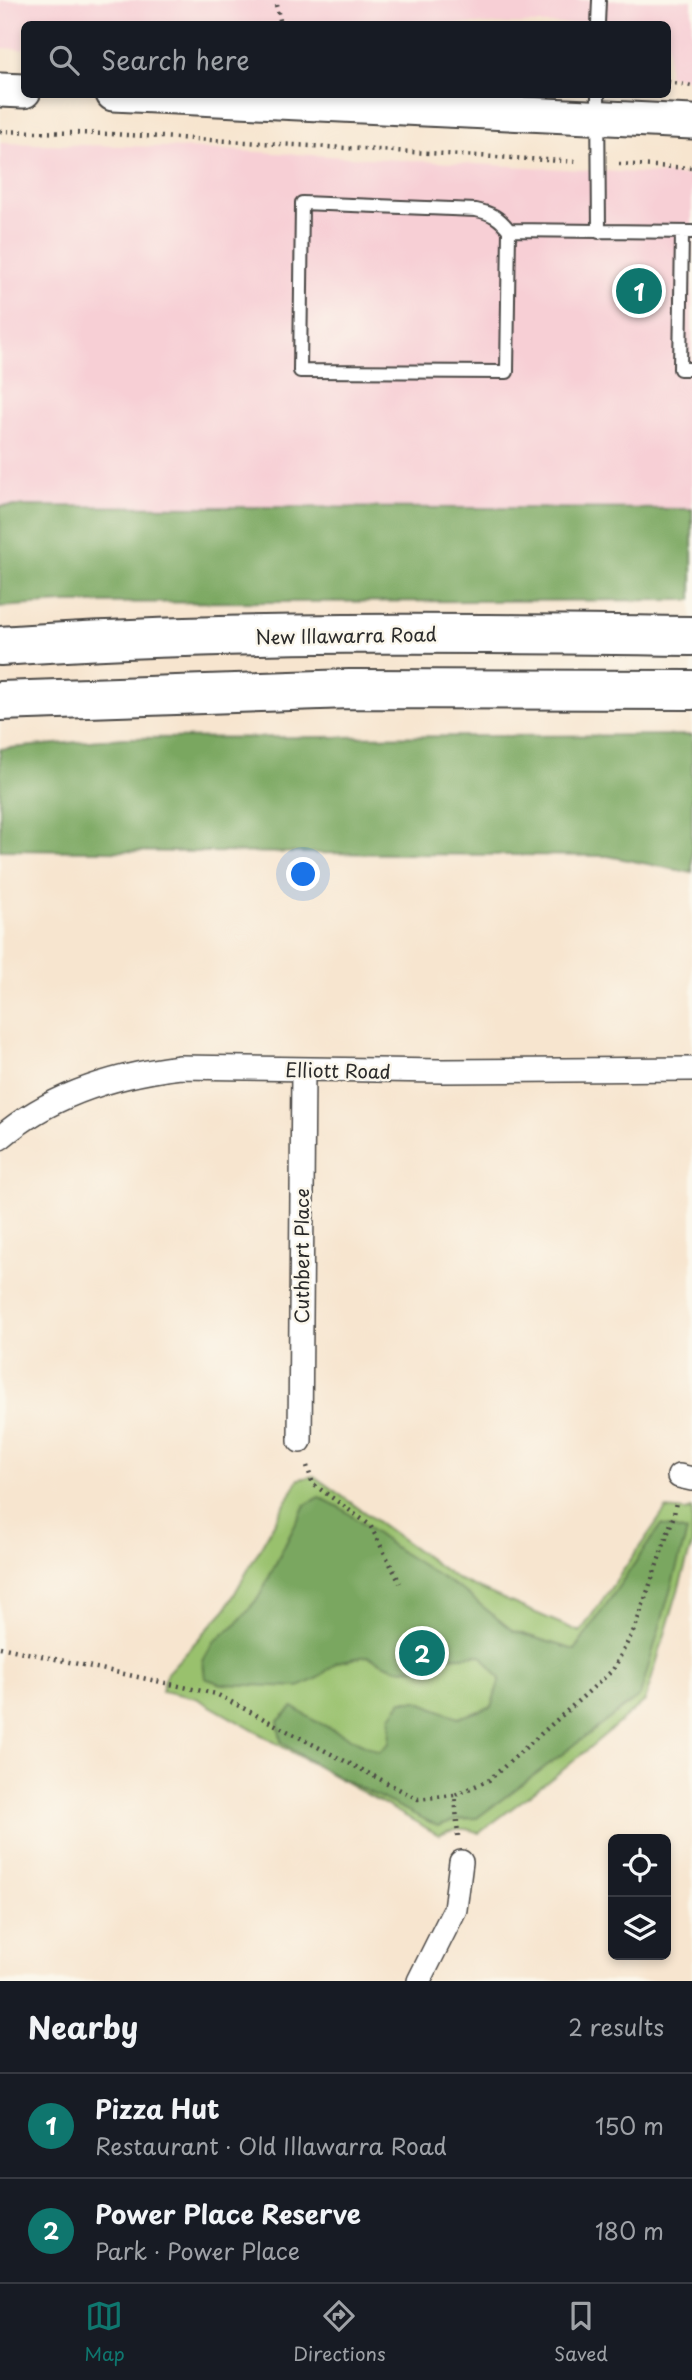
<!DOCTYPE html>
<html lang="en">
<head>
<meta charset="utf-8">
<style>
  body { margin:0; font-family:"Playpen Sans",sans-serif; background:#242831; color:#f1f3f6 }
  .controls { position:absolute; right:21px; bottom:21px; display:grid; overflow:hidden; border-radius:10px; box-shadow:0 4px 10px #0003 }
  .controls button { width:63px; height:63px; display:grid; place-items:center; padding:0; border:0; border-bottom:2px solid #363941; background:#171b24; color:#f1f3f6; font:35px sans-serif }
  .you { position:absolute; left:304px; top:875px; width:24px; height:24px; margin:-18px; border:5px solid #fff; border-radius:50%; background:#1a73e8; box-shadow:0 0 0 10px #1a73e833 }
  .badge { display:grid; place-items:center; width:46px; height:46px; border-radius:50%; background:#0f766e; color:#fff; font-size:23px; font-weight:700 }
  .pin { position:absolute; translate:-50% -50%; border:4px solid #fff; box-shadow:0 2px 7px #0006 }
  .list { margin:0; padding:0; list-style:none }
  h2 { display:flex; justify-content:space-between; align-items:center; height:91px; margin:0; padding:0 28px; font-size:30px }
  h2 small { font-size:23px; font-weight:400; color:#9ea1a6 }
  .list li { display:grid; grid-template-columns:46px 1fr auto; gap:21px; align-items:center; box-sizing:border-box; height:105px; padding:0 28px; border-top:2px solid #363941 }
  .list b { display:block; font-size:26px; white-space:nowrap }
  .list p { margin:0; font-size:23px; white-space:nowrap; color:#9ea1a6 }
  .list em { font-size:23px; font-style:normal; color:#9ea1a6 }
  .icon { flex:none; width:38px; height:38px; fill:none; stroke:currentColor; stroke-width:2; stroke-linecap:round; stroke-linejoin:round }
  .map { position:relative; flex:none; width:692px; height:1981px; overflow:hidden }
  .search { position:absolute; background:#171b24; box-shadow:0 4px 10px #0003; left:21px; right:21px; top:21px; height:77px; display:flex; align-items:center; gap:18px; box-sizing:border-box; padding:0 24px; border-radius:10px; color:#9ea1a6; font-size:26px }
  .sheet { height:301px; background:#171b24 }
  nav { display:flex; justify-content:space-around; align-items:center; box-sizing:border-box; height:98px; border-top:2px solid #363941; background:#171b24; font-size:19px; color:#9ea1a6 }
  nav a { display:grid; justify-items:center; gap:4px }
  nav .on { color:#0f766e }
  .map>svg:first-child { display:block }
  .built { fill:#f7cfd5 }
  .green { fill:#99c16d; stroke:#62764c; stroke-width:2 }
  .forest { fill:#7aa760; stroke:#526946; stroke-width:2 }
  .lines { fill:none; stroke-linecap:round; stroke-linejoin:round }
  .lane-casing { stroke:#4a4744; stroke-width:16 }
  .street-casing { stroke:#4a4744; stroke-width:26 }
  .secondary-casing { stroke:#4a4744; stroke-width:37 }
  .highway-casing { stroke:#4a4744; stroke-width:42 }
  .path { stroke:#4a4744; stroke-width:4.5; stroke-dasharray:2 5; stroke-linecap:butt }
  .lane { stroke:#fff; stroke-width:12 }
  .street { stroke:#fff; stroke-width:23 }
  .secondary { stroke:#fff; stroke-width:33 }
  .highway { stroke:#fff; stroke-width:38 }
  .labels { text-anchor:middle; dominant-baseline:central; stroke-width:5; stroke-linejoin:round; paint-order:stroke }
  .street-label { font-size:19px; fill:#2b2b2b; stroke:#fbf7ec }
</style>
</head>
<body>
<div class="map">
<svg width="692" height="1981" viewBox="0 0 692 1981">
  <rect width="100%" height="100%" fill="#fbf7ec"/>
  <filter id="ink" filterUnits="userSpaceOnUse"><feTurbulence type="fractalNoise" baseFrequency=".0143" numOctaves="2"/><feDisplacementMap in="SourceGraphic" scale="14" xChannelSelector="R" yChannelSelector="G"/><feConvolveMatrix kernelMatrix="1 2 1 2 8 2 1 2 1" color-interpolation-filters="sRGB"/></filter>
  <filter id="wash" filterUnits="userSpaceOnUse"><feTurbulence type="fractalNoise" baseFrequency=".00686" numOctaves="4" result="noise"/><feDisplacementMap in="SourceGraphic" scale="28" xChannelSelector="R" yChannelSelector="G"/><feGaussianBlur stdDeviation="1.57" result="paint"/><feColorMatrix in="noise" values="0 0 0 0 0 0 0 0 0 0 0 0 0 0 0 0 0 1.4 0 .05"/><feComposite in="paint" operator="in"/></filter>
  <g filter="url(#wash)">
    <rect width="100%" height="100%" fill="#f7e5cf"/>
    <!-- built -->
    <path class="built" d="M0,0h692v80l-24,-5v-51h-644v25l-24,-1z
      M0,143l165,4 527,29v333l-692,-2z"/>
    <!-- green -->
    <path class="green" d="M314,1476l143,103 123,53 86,-123 20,2 6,-2v35l-47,157 -81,68 -85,64c-14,-6 -27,-6 -40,2l-243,-137 -34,-7 4,-17 60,-65 73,-130z"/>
    <!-- forest -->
    <path class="forest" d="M0,506l692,3v91l-629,3 -63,4z
      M692,735v138l-84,-17 -608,-6v-101l123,-11z
      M319,1497l22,11 60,44 65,41 47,38 62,19 86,-125 26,7 -47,164 -163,122 -20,1 -19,7 -114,-56 -43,-28 -3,-21 15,-14 22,14 64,31 10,-9 2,-27 11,-15h16l40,17 33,-11 9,-28 -19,-24 -38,2 -26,11 -20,1 -30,-13 -30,6 -19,16 -19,9 -78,-3 -16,-6 -2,-17 11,-19 24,-20 21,-25 46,-92z"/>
  </g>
  <g filter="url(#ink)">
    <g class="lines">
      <defs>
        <path id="lane" d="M598,24l1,-24
          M598,94l1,138
          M509,230c-10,-13 -18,-17 -33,-20l-174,-7 -2,168 207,1 2,-142 183,2
          M682,232l-2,137h12"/>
        <path id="street" d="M0,1138c51,-44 115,-63 180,-71l261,4 251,-2
          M300,1441l3,-371
          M679,1476l13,3
          M419,1981l36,-72 6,-47"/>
        <path id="secondary" d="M0,90l24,1
          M113,94l579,28"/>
        <path id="highway" d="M0,646c230,-16 461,-13 692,-10
          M0,701l350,-12 342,1"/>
      </defs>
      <!-- lane casing -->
      <use href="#lane" class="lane-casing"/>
      <!-- street casing -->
      <use href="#street" class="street-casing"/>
      <!-- secondary casing -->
      <use href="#secondary" class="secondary-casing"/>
      <!-- highway casing -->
      <use href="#highway" class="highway-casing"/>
      <!-- path -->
      <path class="path" d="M276,5l5,19
        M668,82l24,4
        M0,131l111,3 468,28
        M619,164l73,4
        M307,1466l6,18 57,41 30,58
        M0,1647l216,47 202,105 37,-4
        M458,1836l-3,-41 34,-15 124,-110 22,-42 39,-113 2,-14"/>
      <!-- lane -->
      <use href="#lane" class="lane"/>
      <!-- street -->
      <use href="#street" class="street"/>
      <!-- secondary -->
      <use href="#secondary" class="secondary"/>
      <!-- highway -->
      <use href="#highway" class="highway"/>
    </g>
  </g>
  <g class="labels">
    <!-- street labels -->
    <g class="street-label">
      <text transform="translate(346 635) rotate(-1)">New Illawarra Road</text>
      <text transform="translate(338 1070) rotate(1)">Elliott Road</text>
      <text transform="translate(301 1256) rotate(-90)">Cuthbert Place</text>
    </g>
  </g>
</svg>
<div class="controls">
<button><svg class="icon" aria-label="locate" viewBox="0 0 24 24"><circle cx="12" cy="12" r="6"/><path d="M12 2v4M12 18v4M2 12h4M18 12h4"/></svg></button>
<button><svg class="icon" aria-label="layers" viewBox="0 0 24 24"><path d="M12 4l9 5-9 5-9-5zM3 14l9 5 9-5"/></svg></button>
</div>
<div class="you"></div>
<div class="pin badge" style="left:639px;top:291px">1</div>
<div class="pin badge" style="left:422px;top:1653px">2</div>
<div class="search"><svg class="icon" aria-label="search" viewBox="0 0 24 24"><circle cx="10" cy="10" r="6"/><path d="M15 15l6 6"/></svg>Search here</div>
</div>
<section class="sheet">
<h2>Nearby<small>2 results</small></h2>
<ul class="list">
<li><span class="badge">1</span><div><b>Pizza Hut</b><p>Restaurant · Old Illawarra Road</p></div><em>150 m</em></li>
<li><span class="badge">2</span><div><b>Power Place Reserve</b><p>Park · Power Place</p></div><em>180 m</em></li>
</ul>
</section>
<nav>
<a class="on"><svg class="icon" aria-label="map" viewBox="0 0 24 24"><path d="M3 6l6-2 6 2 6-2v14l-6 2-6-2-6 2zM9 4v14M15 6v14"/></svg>Map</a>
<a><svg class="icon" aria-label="directions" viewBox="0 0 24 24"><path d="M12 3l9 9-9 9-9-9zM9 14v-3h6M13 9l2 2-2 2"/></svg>Directions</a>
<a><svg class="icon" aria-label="saved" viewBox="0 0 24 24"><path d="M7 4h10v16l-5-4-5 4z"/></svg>Saved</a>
</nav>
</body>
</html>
